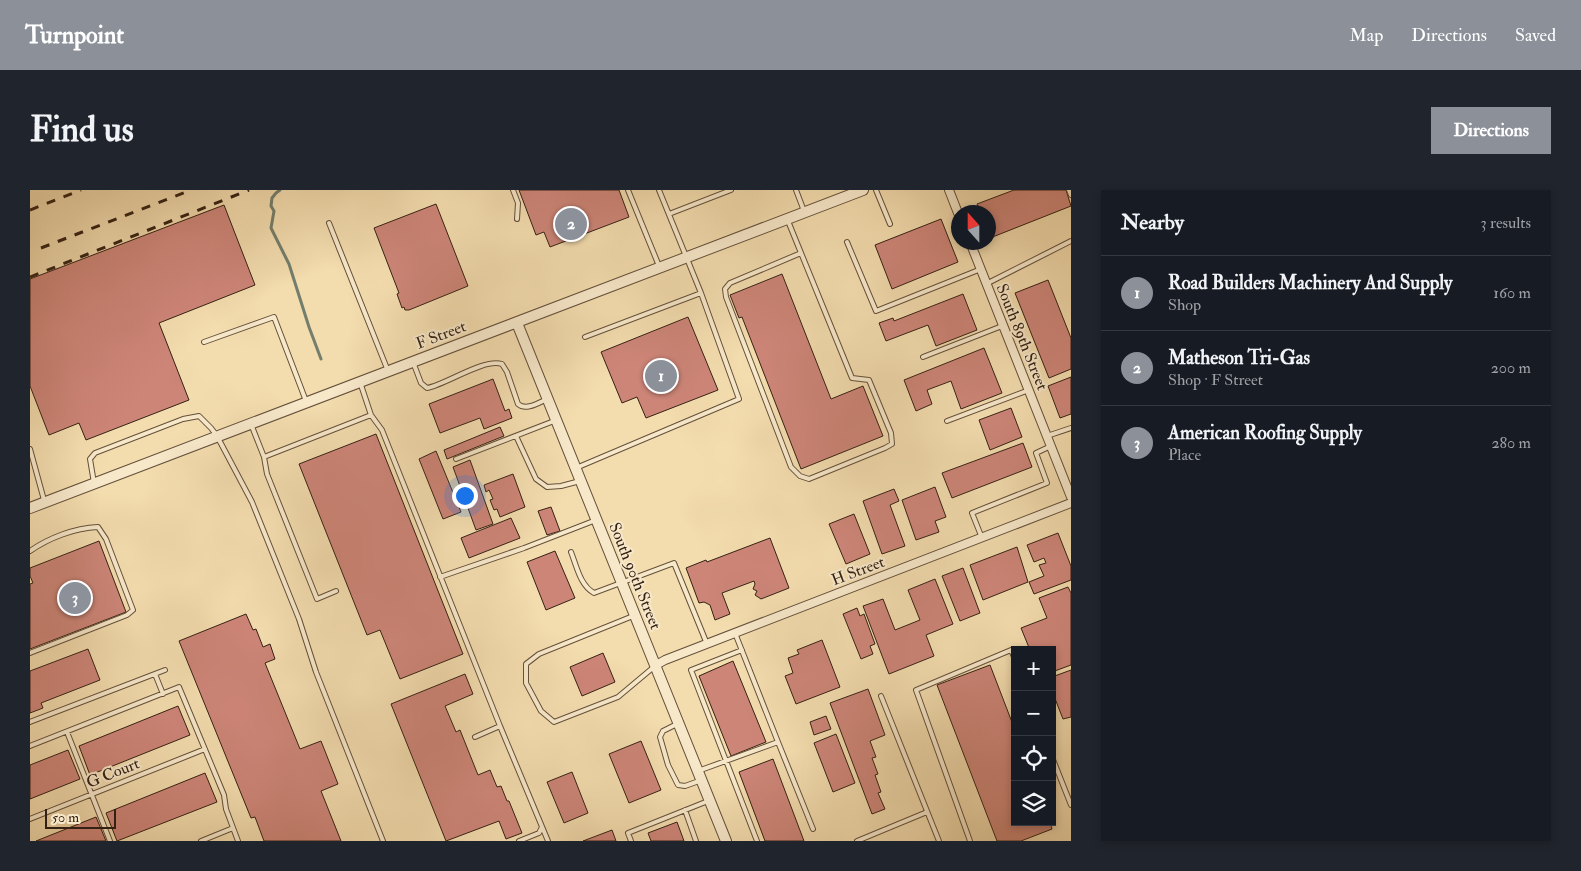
<!DOCTYPE html>
<html lang="en">
<head>
<meta charset="utf-8">
<style>
  body { margin:0; font-family:"IM FELL Double Pica",serif; background:#20242c; color:#f1f3f6 }
  .controls { position:absolute; right:15px; bottom:15px; display:grid; overflow:hidden; border-radius:0px; box-shadow:0 2px 8px #0003 }
  .controls button { width:45px; height:45px; display:grid; place-items:center; padding:0; border:0; border-bottom:1px solid #363941; background:#171b24; color:#f1f3f6; font:25px sans-serif }
  .compass { position:absolute; left:921px; top:15px; width:45px; height:45px; border-radius:50%; background:#171b24; box-shadow:0 2px 8px #0003; rotate:339deg }
  .scale { position:absolute; left:15px; bottom:12px; width:71px; box-sizing:border-box; padding-left:5px; border:2px solid #352113; border-top:0; font-size:14px; line-height:18px; white-space:nowrap; color:#352113; -webkit-text-stroke:4px #f7e8ca; paint-order:stroke }
  .you { position:absolute; left:434px; top:305px; width:18px; height:18px; margin:-12px; border:4px solid #fff; border-radius:50%; background:#1a73e8; box-shadow:0 0 0 8px #1a73e833 }
  .badge { display:grid; place-items:center; width:32px; height:32px; border-radius:50%; background:#8c9099; color:#fff; font-size:16px; font-weight:700 }
  .pin { position:absolute; translate:-50% -50%; border:2px solid #fff; box-shadow:0 1px 5px #0006 }
  .list { margin:0; padding:0; list-style:none }
  h2 { display:flex; justify-content:space-between; align-items:center; height:65px; margin:0; padding:0 20px; font-size:21px }
  h2 small { font-size:16px; font-weight:400; color:#9ea1a6 }
  .list li { display:grid; grid-template-columns:32px 1fr auto; gap:15px; align-items:center; box-sizing:border-box; height:75px; padding:0 20px; border-top:1px solid #363941 }
  .list b { display:block; font-size:19px; white-space:nowrap }
  .list p { margin:0; font-size:16px; white-space:nowrap; color:#9ea1a6 }
  .list em { font-size:16px; font-style:normal; color:#9ea1a6 }
  .icon { flex:none; width:28px; height:28px; fill:none; stroke:currentColor; stroke-width:2; stroke-linecap:round; stroke-linejoin:round }
  .map { position:relative; flex:none; width:1041px; height:651px; overflow:hidden; border-radius:0px }
  header { display:flex; align-items:center; gap:30px; box-sizing:border-box; height:70px; padding:0 25px; background:#8c9099; color:#fff }
  header strong { font-size:24px }
  nav { display:flex; gap:28px; margin-inline-start:auto; font-size:18px }
  .intro { display:flex; align-items:center; justify-content:space-between; box-sizing:border-box; height:120px; padding:0 30px }
  h1 { margin:0; font-size:35px }
  .button { padding:12px 22px; border-radius:0px; background:#8c9099; color:#fff; font-size:18px; font-weight:700 }
  main { display:flex; gap:30px; padding:0 30px }
  aside { flex:1; background:#171b24; border-radius:0px; box-shadow:0 2px 8px #0003 }
  .map>svg:first-child { display:block }
  .lines { fill:none; stroke-linecap:round; stroke-linejoin:round }
  .stream { stroke:#737e6c; stroke-width:3 }
  .building { fill:#cd8578; stroke:#352113 }
  .service-casing { stroke:#64503a; stroke-width:6 }
  .minor-casing { stroke:#64503a; stroke-width:10 }
  .tertiary-casing { stroke:#64503a; stroke-width:12 }
  .service { stroke:#f7e8ca; stroke-width:4 }
  .minor { stroke:#f7e8ca; stroke-width:8 }
  .tertiary { stroke:#f7e8ca; stroke-width:10 }
  .rail { stroke:#352113; stroke-width:3; stroke-dasharray:9 9; stroke-linecap:butt }
  .labels { text-anchor:middle; dominant-baseline:central; stroke-width:4; stroke-linejoin:round; paint-order:stroke }
  .street-label { font-size:16px; fill:#352113; stroke:#f7e8ca }
</style>
</head>
<body>
<header>
<strong>Turnpoint</strong>
<nav><a>Map</a><a>Directions</a><a>Saved</a></nav>
</header>
<div class="intro"><h1>Find us</h1><a class="button">Directions</a></div>
<main>
<div class="map">
<svg width="1041" height="651" viewBox="0 0 1041 651">
  <rect width="100%" height="100%" fill="#f3dcae"/>
  <filter id="stains"><feTurbulence type="fractalNoise" baseFrequency=".004" numOctaves="4"/><feColorMatrix values="0 0 0 0 .2 0 0 0 0 .09 0 0 0 0 .02 0 0 0 .5 -.17"/></filter>
  <radialGradient id="worn" r=".72"><stop offset=".6" stop-color="#630" stop-opacity="0"/><stop offset="1" stop-color="#630" stop-opacity=".3"/></radialGradient>
  <g class="lines">
    <!-- stream -->
    <path class="stream" d="M250,0l-4,3 -4,5 -1,8 3,5 -3,17 18,36 20,63 12,32"/>
  </g>
  <!-- building -->
  <path class="building" d="M489,0h100l10,27 -79,30 -6,-15 -8,3z
    M984,0h52l5,16 -81,32 -2,-4v-22h-8l-3,-8z
    M406,14l32,82 -59,24h-4l-1,-3 -2,1 -5,-14 2,-1 -25,-65z
    M194,15l31,80 -96,38 30,77 -103,40 -7,-17 -30,12 -19,-49v-107z
    M911,29l17,43 -66,27 -17,-44z
    M752,84l49,125 32,-13 20,50 -82,33 -59,-152 -3,1 -9,-23z
    M1018,90l23,58v31l-22,9 -34,-85z
    M933,104l14,36 -41,16 -8,-21 -42,16 -7,-18 14,-5 1,3z
    M658,127l30,73 -72,28 -9,-21 -15,6 -21,-51z
    M954,158l18,45 -41,16 -10,-28 -24,9 5,14 -16,7 -12,-31z
    M1041,187v37l-11,4 -12,-32z
    M463,189l12,32 4,-2 3,9 -28,11 -4,-11 -40,15 -11,-29z
    M981,218l11,29 -32,13 -11,-30z
    M470,237l4,9 -57,23 -3,-9z
    M346,244l87,220 -63,25 -20,-49 -13,5 -68,-171z
    M993,253l9,24 -80,31 -10,-25z
    M406,261l25,61 -18,7 -24,-60z
    M440,270l23,64 -17,6 -23,-63z
    M483,284l12,33 -25,10 -3,-8 -3,1 -4,-10 3,-1 -4,-9 -3,2 -2,-7z
    M905,297l11,30 -11,4 4,11 -23,8 -14,-40z
    M864,299l5,12 -9,4 15,41 -23,8 -19,-53z
    M521,317l9,24 -13,4 -9,-24z
    M824,324l16,40 -24,10 -17,-40z
    M481,328l9,20 -51,20 -8,-20z
    M1028,343l13,33v14l-37,14 -5,-12 15,-6 -5,-11 7,-2 -2,-5 -10,4 -7,-17z
    M740,348l19,50 -28,11 -6,-4 2,-4 -4,-2 2,-5 -1,-3 -32,12 8,21 -15,6 -5,-15 -6,-3 -5,1 -13,-35 20,-8 1,2z
    M69,351l27,71 -96,37v-65l3,-1 -3,-7v-8z
    M987,357l11,35 -45,18 -13,-35z
    M525,361l20,47 -29,12 -19,-48z
    M933,378l17,45 -20,8 -18,-45z
    M905,389l18,45 -27,11 8,21 -45,18 -26,-68 20,-7 12,31 25,-10 -12,-30z
    M1038,397l3,6v72l-19,7v-22h-22l-9,-22 26,-10 -8,-20z
    M827,418l3,8 4,-2 11,30 -5,2 3,8 -12,5 -18,-45z
    M216,424l7,16 3,-1 7,18 7,-3 5,15 -10,4 35,86 21,-8 17,43 -17,7 20,50h-77l-9,-24 -4,1 -72,-177z
    M792,450l18,47 -44,17 -11,-28 8,-3 -5,-15 11,-4 -2,-4z
    M58,459l12,31 -59,23 2,5 -13,5v-42z
    M573,463l12,29 -33,14 -12,-29z
    M703,471l33,81 -35,14 -32,-80z
    M960,475l25,65v92h35l2,7 -31,12h-24l-60,-156z
    M1041,480v47l-8,2 -11,-28v-14z
    M435,484l8,20 -28,12 11,26 4,-2 18,45 12,-5 7,17 4,-1 6,15h2l13,32 -16,6 -7,-18 -53,20 -55,-137z
    M838,499l17,46 -15,6 6,16 -4,1 6,16 -3,1 6,17 -3,1 7,16 -13,5 -42,-111z
    M148,516l12,29 -100,40 -11,-29z
    M796,526l5,13 -17,6 -4,-13z
    M806,544l19,49 -22,9 -19,-49z
    M611,551l20,49 -32,13 -20,-49z
    M38,560l12,29 -50,20v-34z
    M743,569l31,82h-39l-26,-69z
    M542,582l16,41 -24,10 -17,-41z
    M175,583l12,29 -100,39 -11,-28z
    M66,627l10,24h-70z
    M647,632l7,19h-33l-3,-8z
    M582,640l4,11h-33z"/>
  <g class="lines">
    <defs>
      <path id="service" d="M483,0l5,13 -1,16
        M598,0l31,76
        M766,0l8,21
        M846,0l14,34
        M1039,0l2,5
        M639,24l62,-24
        M758,31l64,157 17,2 22,53 1,11 -7,4 -76,31 -9,-3 -9,-9 -65,-170 -1,-8 5,-6 71,-30
        M299,33l59,148
        M817,52l29,69 105,-42
        M956,94l85,-43
        M555,147l116,-44
        M174,152l70,-25 32,84
        M893,167l79,-31
        M383,172l8,21 6,5c20,-4 57,-30 75,-24l5,8 11,32c8,7 20,-1 29,-5
        M341,225l11,15 118,296 -25,11
        M917,231l82,-31
        M221,234l13,33 107,-42 -11,-33
        M486,246l20,43 11,8 14,-1 19,-5
        M1017,246l24,-8
        M0,259l14,51
        M234,267l3,17 50,125 19,-8
        M426,269l98,-38
        M546,278l163,-69 -38,-106 -42,-103
        M64,293l-4,-24 5,-6 88,-34 16,-3 12,12 6,8 35,66 47,117 17,53 67,169
        M952,348l-10,-25 75,-30 -11,-30 15,-7
        M0,361c19,-13 44,-23 68,-24l8,12 27,71 -6,5 -97,38
        M541,362c6,15 9,33 23,41l80,-30 33,81
        M410,387l84,-29 72,-28
        M603,426l-94,38 -13,10v19l15,28 13,11 64,-25 37,-31
        M712,460l-51,20 66,171
        M125,484l8,20
        M851,506l58,145
        M0,532l135,-52
        M647,534l-14,7 -3,6 8,28 10,20 7,1 14,-5
        M470,536l48,115
        M37,542l43,109
        M748,552l35,87
        M0,556l149,-59 45,108 2,14 12,32
        M1022,567l19,48
        M668,581l80,-29 -43,-109
        M655,620l11,31
        M0,629l175,-70
        M171,651l32,-13
        M489,651l20,-8 3,-6
        M601,651l-3,-8 80,-32
        M827,651l70,-29
        M940,651l-54,-151 95,-40 4,9"/>
      <path id="minor" d="M919,0l9,23
        M940,52l101,255
        M626,475l9,-5 406,-157"/>
      <path id="tertiary" d="M487,133l209,518
        M0,318l833,-318"/>
    </defs>
    <!-- service casing -->
    <use href="#service" class="service-casing"/>
    <!-- minor casing -->
    <use href="#minor" class="minor-casing"/>
    <!-- tertiary casing -->
    <use href="#tertiary" class="tertiary-casing"/>
    <!-- service -->
    <use href="#service" class="service"/>
    <!-- minor -->
    <use href="#minor" class="minor"/>
    <!-- tertiary -->
    <use href="#tertiary" class="tertiary"/>
    <!-- rail -->
    <path class="rail" d="M0,20l51,-20
      M11,58l150,-58
      M0,87l219,-87"/>
  </g>
  <g class="labels">
    <!-- street labels -->
    <g class="street-label">
      <text transform="translate(411 145) rotate(-21)">F Street</text>
      <text transform="translate(992 147) rotate(68)">South 89th Street</text>
      <text transform="translate(828 381) rotate(-21)">H Street</text>
      <text transform="translate(605 386) rotate(68)">South 90th Street</text>
      <text transform="translate(83 583) rotate(-22)">G Court</text>
    </g>
  </g>
  <rect width="100%" height="100%" filter="url(#stains)"/>
  <rect width="100%" height="100%" fill="url(#worn)"/>
</svg>
<div class="controls">
<button>+</button>
<button>−</button>
<button><svg class="icon" aria-label="locate" viewBox="0 0 24 24"><circle cx="12" cy="12" r="6"/><path d="M12 2v4M12 18v4M2 12h4M18 12h4"/></svg></button>
<button><svg class="icon" aria-label="layers" viewBox="0 0 24 24"><path d="M12 4l9 5-9 5-9-5zM3 14l9 5 9-5"/></svg></button>
</div>
<svg class="compass" viewBox="-18 -18 36 36"><path d="M0-13l5 13h-10z" fill="#e53935"/><path d="M0 13l5-13h-10z" fill="#9ea1a6"/></svg>
<div class="scale">50 m</div>
<div class="you"></div>
<div class="pin badge" style="left:631px;top:186px">1</div>
<div class="pin badge" style="left:541px;top:34px">2</div>
<div class="pin badge" style="left:45px;top:408px">3</div>
</div>
<aside>
<h2>Nearby<small>3 results</small></h2>
<ul class="list">
<li><span class="badge">1</span><div><b>Road Builders Machinery And Supply</b><p>Shop</p></div><em>160 m</em></li>
<li><span class="badge">2</span><div><b>Matheson Tri-Gas</b><p>Shop · F Street</p></div><em>200 m</em></li>
<li><span class="badge">3</span><div><b>American Roofing Supply</b><p>Place</p></div><em>280 m</em></li>
</ul>
</aside>
</main>
</body>
</html>
